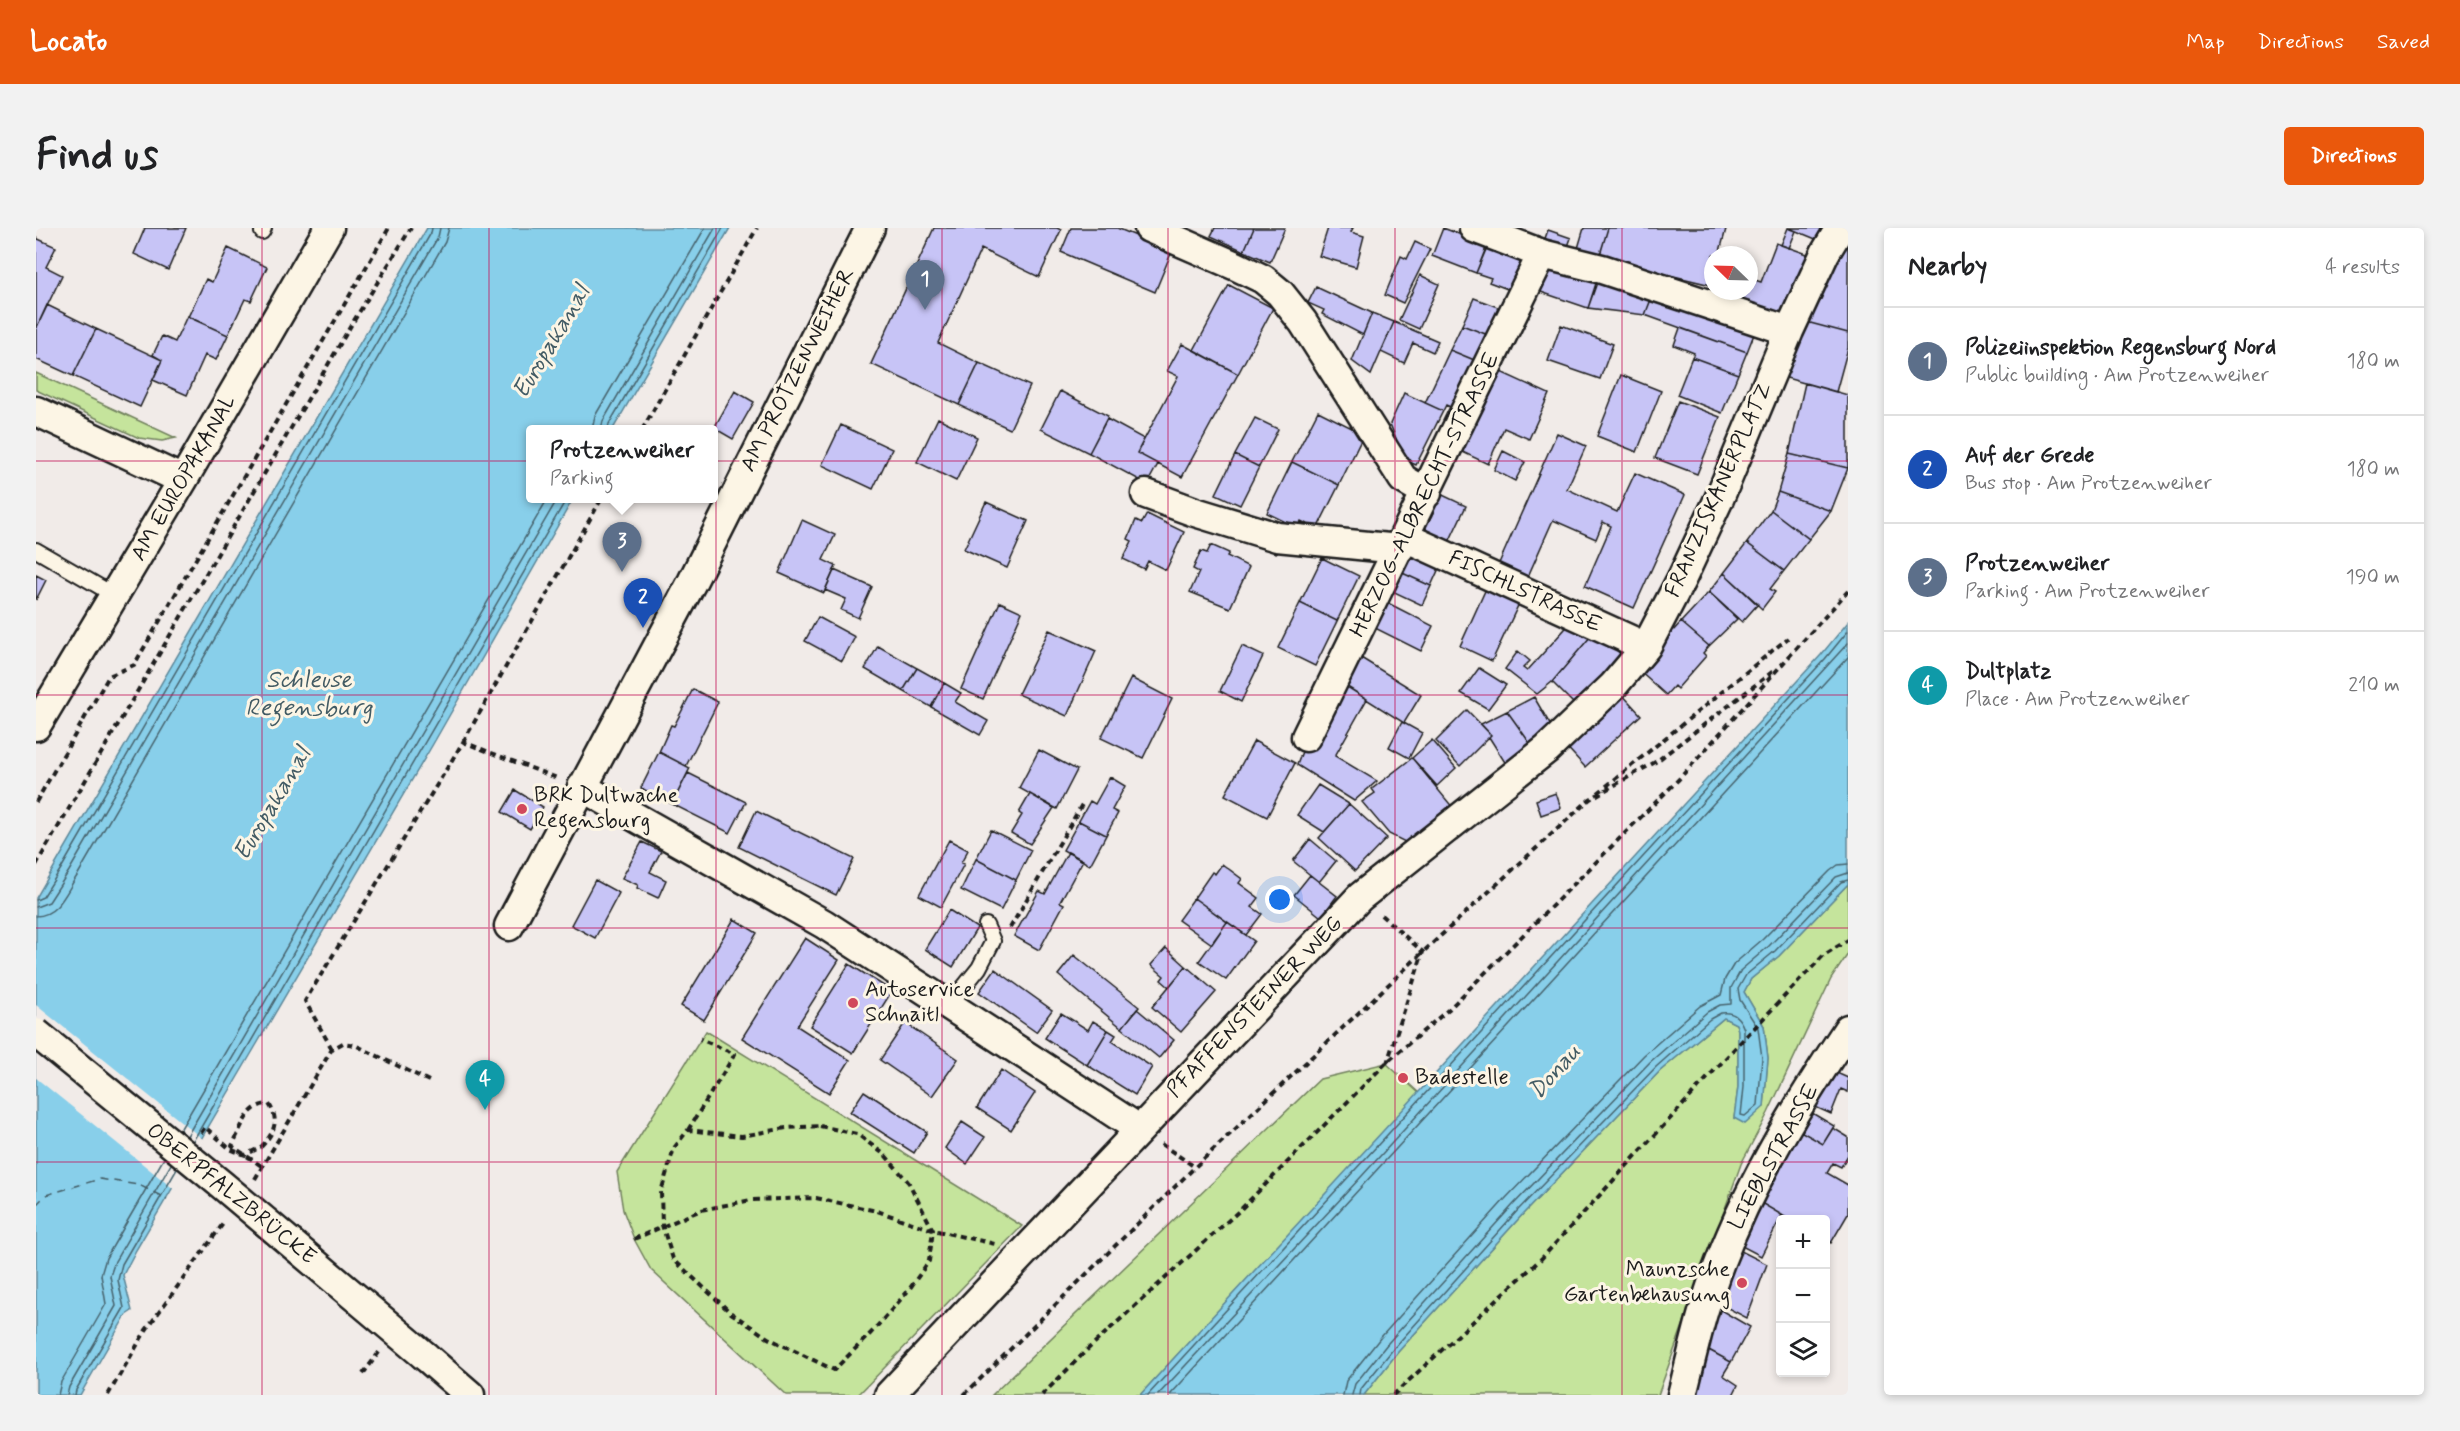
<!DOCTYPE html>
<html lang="en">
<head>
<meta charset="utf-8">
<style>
  body { margin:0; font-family:Mynerve,sans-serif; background:#f2f2f2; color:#202124 }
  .controls { position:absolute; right:18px; bottom:18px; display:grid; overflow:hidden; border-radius:6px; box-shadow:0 3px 9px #0003 }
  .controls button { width:54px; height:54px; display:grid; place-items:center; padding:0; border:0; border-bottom:2px solid #e0e0e0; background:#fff; color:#202124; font:30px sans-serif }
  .compass { position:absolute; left:1668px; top:18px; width:54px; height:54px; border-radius:50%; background:#fff; box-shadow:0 3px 9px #0003; rotate:293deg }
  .you { position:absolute; left:1244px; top:672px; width:21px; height:21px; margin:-15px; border:4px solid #fff; border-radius:50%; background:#1a73e8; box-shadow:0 0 0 9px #1a73e833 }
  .badge { display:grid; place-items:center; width:39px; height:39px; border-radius:50%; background:#ea580c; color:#fff; font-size:20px; font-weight:700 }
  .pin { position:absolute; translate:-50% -50px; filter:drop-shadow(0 2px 3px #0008) }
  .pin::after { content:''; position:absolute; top:32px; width:21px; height:18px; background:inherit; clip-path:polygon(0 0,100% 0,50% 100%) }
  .popup { position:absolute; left:490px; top:197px; width:192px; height:78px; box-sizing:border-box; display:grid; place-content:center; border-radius:6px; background:#fff; filter:drop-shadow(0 2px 4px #0005); font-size:20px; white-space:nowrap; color:#757577 }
  .popup b { font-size:22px; color:#202124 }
  .popup::after { content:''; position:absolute; left:50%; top:100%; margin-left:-12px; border:12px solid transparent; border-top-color:#fff }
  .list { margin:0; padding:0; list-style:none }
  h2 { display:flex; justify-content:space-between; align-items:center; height:78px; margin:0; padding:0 24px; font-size:26px }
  h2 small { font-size:20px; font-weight:400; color:#757577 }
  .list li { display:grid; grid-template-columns:39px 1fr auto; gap:18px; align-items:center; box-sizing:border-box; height:108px; padding:0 24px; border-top:2px solid #e0e0e0 }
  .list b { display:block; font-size:22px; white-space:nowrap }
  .list p { margin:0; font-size:20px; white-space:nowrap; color:#757577 }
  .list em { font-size:20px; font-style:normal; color:#757577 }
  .icon { flex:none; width:33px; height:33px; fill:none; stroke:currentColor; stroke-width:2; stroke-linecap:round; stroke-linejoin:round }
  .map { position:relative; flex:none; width:1812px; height:1167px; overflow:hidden; border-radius:6px }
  header { display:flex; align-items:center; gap:36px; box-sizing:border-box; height:84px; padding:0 30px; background:#ea580c; color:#fff }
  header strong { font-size:28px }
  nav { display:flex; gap:33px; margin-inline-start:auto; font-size:21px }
  .intro { display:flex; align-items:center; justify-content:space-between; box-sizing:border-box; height:144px; padding:0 36px }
  h1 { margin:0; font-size:42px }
  .button { padding:15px 27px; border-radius:6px; background:#ea580c; color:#fff; font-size:21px; font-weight:700 }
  main { display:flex; gap:36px; padding:0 36px }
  aside { flex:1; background:#fff; border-radius:6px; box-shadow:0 3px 9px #0003 }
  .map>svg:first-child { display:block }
  .green { fill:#c5e49c; stroke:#70805c; stroke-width:1.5 }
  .water { fill:#88cfea; stroke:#5d8798; stroke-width:1.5 }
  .pier { fill:#f1ebe8 }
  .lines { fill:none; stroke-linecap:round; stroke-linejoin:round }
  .shore { stroke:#47646e; stroke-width:1.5 }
  .ferry { stroke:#425b64; stroke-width:1.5; stroke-dasharray:8 6; stroke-linecap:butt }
  .building { fill:#c7c4f6; stroke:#1c1c1c; stroke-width:1.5 }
  .lane-casing { stroke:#1c1c1c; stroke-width:18 }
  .street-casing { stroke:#1c1c1c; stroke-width:33 }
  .path { stroke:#1c1c1c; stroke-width:4; stroke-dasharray:6 4.5; stroke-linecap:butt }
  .lane { stroke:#fcf5e5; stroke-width:14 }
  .street { stroke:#fcf5e5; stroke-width:28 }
  .street-bridge-casing { stroke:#1c1c1c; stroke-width:33; stroke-linecap:butt }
  .path-bridge { stroke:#1c1c1c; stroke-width:4; stroke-dasharray:6 4.5; stroke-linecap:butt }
  .street-bridge { stroke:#fcf5e5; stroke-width:28 }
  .grid { fill:none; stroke:#c2185b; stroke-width:1.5; stroke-opacity:0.55 }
  .poi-dot { fill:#d1495b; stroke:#fcf5e5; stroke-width:2 }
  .labels { text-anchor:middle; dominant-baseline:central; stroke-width:6; stroke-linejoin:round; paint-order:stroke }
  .street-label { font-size:22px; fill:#1c1c1c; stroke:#fcf5e5 }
  .poi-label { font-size:22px; fill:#1c1c1c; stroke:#fcf5e5; text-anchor:start }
  .water-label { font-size:24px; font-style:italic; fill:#425b64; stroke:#fcf5e5 }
</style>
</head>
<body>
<header>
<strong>Locato</strong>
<nav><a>Map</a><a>Directions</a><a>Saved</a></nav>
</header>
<div class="intro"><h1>Find us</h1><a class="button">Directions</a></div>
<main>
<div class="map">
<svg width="1812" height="1167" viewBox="0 0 1812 1167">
  <rect width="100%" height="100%" fill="#f1ebe8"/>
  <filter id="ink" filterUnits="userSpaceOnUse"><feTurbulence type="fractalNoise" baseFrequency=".0167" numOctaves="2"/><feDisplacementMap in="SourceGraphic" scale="12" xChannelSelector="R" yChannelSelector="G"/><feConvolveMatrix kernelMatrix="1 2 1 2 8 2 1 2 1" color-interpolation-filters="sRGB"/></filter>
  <g filter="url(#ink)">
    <!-- green -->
    <path class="green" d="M0,145l140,65 -14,3 -23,-3 -103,-48z
      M1812,656v70l-17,25 -63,134 -27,51 -83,231h-294l34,-43 125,-138 137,-143 64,-53 12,6 2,6v57l-4,31 30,-11 4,-49 -4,-32 -20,-34 7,-13 28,-23z
      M670,803l316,195 -164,169h-72l-135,-125 -17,-31 -11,-29 -6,-38z
      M1350,835l33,30 -279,302h-148l328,-316z"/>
    <!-- water -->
    <path class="water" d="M391,0h303l-117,201 -83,1v68l43,1 -140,245 -297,506 -13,25 9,36 -6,4 -46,80h-44v-497z
      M1812,394v262l-69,72 -28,23 -7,13 20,34 4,32 -4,49 -19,17 -11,-6 4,-31v-57l-2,-6 -12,-6 -64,53 -137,143 -125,138 -34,43h-224l681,-740z"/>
    <!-- pier -->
    <path class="pier" d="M0,777l168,135 -29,50 -139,-112z"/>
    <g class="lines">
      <!-- shore -->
      <path class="shore" d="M556,202l3,-14 110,-188
        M565,202l2,-9 112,-193
        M572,202l1,-6 114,-196
        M0,672l7,-3 19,-30 369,-634 1,-5
        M0,679l13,-5 20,-31 369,-634 2,-9
        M0,688c22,0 30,-24 41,-40l368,-634 4,-14
        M144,902l368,-632
        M151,908l371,-638
        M157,913l374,-643
        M22,1167l3,-13 45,-78 -5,-29 5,-17 58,-100
        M31,1167l2,-8 47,-81 -6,-30 5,-15 56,-97
        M39,1167l1,-5 48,-82 -6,-28 4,-16 55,-95
        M1112,1167l677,-736 23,-28
        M1122,1167l203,-218 487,-534
        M1134,1167l678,-738
        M1307,1167l3,-14 35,-44 125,-139 138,-143 56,-49 21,-11 4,-16 9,-15 29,-25 67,-68 8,-6 10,-1
        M1316,1167l3,-11 33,-41 125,-138 137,-143 57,-50 13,-7 11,-1v-16l10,-18 28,-24 67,-69 12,-4
        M1324,1167l1,-6 33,-41 124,-138 138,-143 54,-48 11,-6c13,-2 19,5 23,16v58l-3,28 4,1 13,-11 4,-47 -4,-30 -18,-28 -2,-11 8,-14 29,-24 66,-69 7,-2"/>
      <!-- ferry -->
      <path class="ferry" d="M0,977l10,-10 54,-16 39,6 28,14"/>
    </g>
    <!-- building -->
    <path class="building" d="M109,0h41l-18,42 -34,-16z
      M898,0h123l4,2 -22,47 -58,-28 -43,94 41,20 -20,42 -88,-41z
      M1035,0h46l55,23 -17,41 -94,-40z
      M1179,0h39l-10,23 -33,-15z
      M1218,0h31l-15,34 -26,-11z
      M1292,0h25l-2,4 13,4 -8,31 -37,-11z
      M1407,0l45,17 -12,28 -44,-17z
      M1548,0h24l-10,33 -22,-6z
      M1572,0h113l5,1 -7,26h-6v23l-2,7 -112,-27z
      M1752,0l8,3 -7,17 -8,-3z
      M1753,0h34l-5,12z
      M1512,2l23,8 -5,14 -23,-8z
      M0,10l20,9 -10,20 16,8 -26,54z
      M1812,11v94l-49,-13z
      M1379,14l15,7 -27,54 -18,-8 16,-39 6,3z
      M1452,15l47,15 -17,35 -29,-11 2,-4 -15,-5z
      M1740,15l34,12 -25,61 -76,-26 4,-12v13h36v-13l12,4z
      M192,20l39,19 -16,34 -6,-2 -17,36 -40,-18 18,-38 6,3z
      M1511,30l53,16 -12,34 -53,-18z
      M1564,43l55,18 -10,26 -57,-7z
      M1384,47l19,9 -20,45 -20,-9z
      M1193,57l44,23 -35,66 -44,-24z
      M1280,59l56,26 -9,22 -41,-21 2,-4 -16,-7z
      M1619,61l103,35 -11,28 -102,-37z
      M1438,70l34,13 -12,27 -34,-13z
      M11,77l49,24 -23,47 -37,-17v-30z
      M1336,85l22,9 -23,53 -19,-14z
      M151,88l41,19 -12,25 -11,-5 -18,40 -34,-15 9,-20 -9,-5 9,-19 13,6z
      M1763,92l49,13v15l-12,44 -53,-15z
      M1358,94l44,19 -5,11 -20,-9 -9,20 -23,-11z
      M1426,97l34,13 -12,26 -34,-14z
      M1525,97l52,19 -13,35 -52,-18z
      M1644,100l67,24 -9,22 -46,-17 2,-4 -20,-8z
      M60,101l66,31 -22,47 -67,-31z
      M1146,116l56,30 -56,103 -45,-24 41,-77 -11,-5z
      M1414,122l34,14 -23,48 -15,-7 -3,6 -18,-8z
      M1656,129l46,17 -16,39 -45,-18z
      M943,135l51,23 -20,43 -51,-24z
      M1456,140l57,26 -20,45 -25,-11 -16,36 -32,-15z
      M1585,147l40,16 -24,61 -40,-16z
      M1769,155l43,12v73l-59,-14z
      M699,163l19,11 -21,37 -19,-11z
      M1024,163l48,25 -19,37 -48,-24z
      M1368,165l39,18 -27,54 -11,-5 -15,-36z
      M1642,173l42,16 -23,57 -42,-16z
      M1282,183l46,23 -25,51 -47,-23z
      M902,190l39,19 -21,44 -39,-19z
      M1219,190l23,11 -19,38 -24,-12z
      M1071,191l37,20 -7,14 21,11 -11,20 -58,-31z
      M805,197l51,24 -19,40 -51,-24z
      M1521,205l29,13 -19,43 50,23 18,-39 50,22 -51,113 -49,-22 26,-60 -8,-4 -7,17 -43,-19 -28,63 -29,-13z
      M1467,223l22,11 -10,19 -21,-11z
      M1753,226l59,14 -17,43 -53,-19z
      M1199,227l24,12 -19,38 -24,-11z
      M1256,234l47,23 -22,44 -16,-8 -3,7 -31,-15z
      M1398,263l32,15 -17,36 -22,-11 -5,-15z
      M1742,264l53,19 -22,28 -38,-29z
      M950,274l42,19 -21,47 -43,-19z
      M1735,282l38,29 -25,32 -37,-28z
      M1111,286l37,18 -18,38 -18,-9 -4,8 -21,-10 9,-18 -4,-2 8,-19 6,3z
      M766,292l33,15 -12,25 13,6 -12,27 -45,-20z
      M1711,315l37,28 -14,18 5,3 -13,17 -38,-36z
      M1175,317l18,8 -2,3 22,11 -19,41 -40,-16 9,-20 -6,-3 8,-18 6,2z
      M1371,323l33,15 -9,20 -33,-15z
      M1286,330l37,18 -22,45 -37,-18z
      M798,342l38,17 -14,31 -17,-8 5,-11 -21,-9z
      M1362,343l33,15 -9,19 -32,-15z
      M1688,345l34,31 -16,18 -33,-30z
      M0,347l10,5 -10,20z
      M1453,354l33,15 -30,64 -32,-15z
      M1673,364l28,27 -28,27 -28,-24z
      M1348,373l49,25 -12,25 -50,-25z
      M964,374l22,10 -39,87 -22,-10z
      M1264,375l37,18 -22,45 -37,-18z
      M782,389l37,20 -13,24 -37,-20z
      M1538,391l23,10 -45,53 -15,12 -32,-25 13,-18 12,10 -7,7 4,3z
      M1645,394l28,24 -6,7 3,3 -29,33 -3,-3 -8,9 -28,-25z
      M1561,401l27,29 -47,49 -25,-25z
      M1013,402l47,21 -29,65 -49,-22z
      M842,418l39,22 -14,23 -38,-22z
      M1206,418l21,10 -22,46 -21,-11z
      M1325,430l60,37 -17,28 -60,-38z
      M881,440l27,15 -13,24 -28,-16z
      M1443,440l27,17 -18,24 -27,-16z
      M1095,450l41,21 -29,59 -42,-20z
      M908,455l17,10 -6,9 33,19 -8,14 -49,-28z
      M1308,457l23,14 -32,57 42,25 -23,20 -57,-36 7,-19z
      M657,461l25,13 -32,64 -27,-14 12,-27 3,1z
      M1583,463l22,24 -56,52 -22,-24z
      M1498,469l21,36 -23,13 -25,-35z
      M1431,482l24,25 -31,31 -24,-25z
      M1471,483l25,35 -26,18 -17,-27 2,-2 -10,-11z
      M1366,494l20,11 -13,25 -20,-11z
      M1396,512l24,28 -19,18 -25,-28z
      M1218,513l41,22 -28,54 -42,-22z
      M1003,522l38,20 -20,39 -38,-21z
      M623,524l31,16 -18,36 -31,-16z
      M1376,530l42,51 -47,34 -18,-9 -27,-32 13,-9 -3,-4z
      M652,545l58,29 -16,31 -58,-29z
      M1074,549l15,9 -13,24 6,3 -12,22 -27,-14 11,-20 5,3z
      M1282,557l31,19 -25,28 -27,-17z
      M479,562l28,17 -13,22 -28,-17z
      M1520,565l5,15 -20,7 -5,-15z
      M994,566l24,14 -24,36 -19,-11 11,-18 -3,-2z
      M1313,576l38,34 -32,33 -36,-33z
      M720,583l98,48 -18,36 -97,-48z
      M1043,593l27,14 -16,30 -27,-15z
      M955,602l40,20 -15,30 -40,-21z
      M1274,611l26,22 -17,21 -26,-21z
      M913,612l19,10 -7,13 3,1 -23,43 -22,-12z
      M606,614l19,9 -11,21 16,8 -8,18 -21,-10 1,-3 -16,-7z
      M1032,624l15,8 -23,42 4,2 -25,46 -25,-14 25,-45 6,3z
      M940,631l40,21 -15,30 -40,-20z
      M1186,636l20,15 -3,4 20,15 -7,9 10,7 -16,21 -52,-37 18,-26 3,2z
      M1274,647l27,21 -16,21 -27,-22z
      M559,652l24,13 -24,45 -24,-13z
      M1158,670l33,24 -15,22 -34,-24z
      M913,682l28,18 -24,39 -28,-18z
      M698,691l23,14 -53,87 -23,-14z
      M1191,694l27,19 -28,39 -27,-19z
      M769,710l34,22 -42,66 53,34 -21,33 -87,-55z
      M1130,720l20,18 -17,21 -8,-7 3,-4 -13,-11z
      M1038,727l65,52 -17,21 -64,-53z
      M813,736l43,27 -39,62 -43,-27z
      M1150,738l30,26 -35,40 -29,-25z
      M959,741l57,41 -16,22 -57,-40z
      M1101,781l37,31 -15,18 -37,-30z
      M1025,785l27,17 5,-9 15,9 -21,35 -42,-27z
      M869,795l53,36 -26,37 -52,-36z
      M1072,802l8,5 -4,6 40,26 -17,28 -48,-30z
      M965,842l34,23 -24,37 -34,-22z
      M1794,842l18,8v14l-7,-3 -10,25 -18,-8z
      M828,863l63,41 -13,21 -64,-41z
      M1776,885l22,13 -11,18 -21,-12z
      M926,894l23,15 -18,27 -22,-16z
      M1797,900l15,9v18l-7,12 -8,-4 -6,10 21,12v29l-17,29 -5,-3v-20h-36l-34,-20 41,-71 26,15z
      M1720,972l26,15 -21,41 -27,-14z
      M1699,1020l32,16 -20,54 -31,-16z
      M1683,1081l31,18 -19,35 -24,-13z
      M1669,1120l26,14 -8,13 15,10 -5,10h-37z"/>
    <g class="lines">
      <defs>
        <path id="lane" d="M226,4l2,-4
          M0,322l78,45
          M914,776l29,-36 14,-27 -7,-16"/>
        <path id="street" d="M1113,0l87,38 27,13 17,14 23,29 100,157 24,14
          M1438,0l68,26 60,15 187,62
          M0,183l147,69
          M1110,266l49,18 82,25 122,12
          M1369,309l241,110
          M0,498l147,-246 146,-252
          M1270,509l236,-483
          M546,559l242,137 315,205
          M473,698l183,-344 178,-354
          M389,1128l45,39
          M853,1167l471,-498 187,-148 66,-63 33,-39 36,-69 37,-79 70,-168 36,-78 15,-25
          M1646,1167c11,-44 21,-90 38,-133 32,-83 79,-159 128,-233"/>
      </defs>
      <!-- lane casing -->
      <use href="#lane" class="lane-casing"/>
      <!-- street casing -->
      <use href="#street" class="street-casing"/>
      <!-- path -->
      <path class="path" d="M606,202l115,-202
        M427,514l139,-244
        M1562,565l190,-155
        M0,574l73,-126 25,-11 255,-437
        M0,637l314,-538 61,-99
        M1345,687l42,37 -36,111
        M974,700l74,-127
        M296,821l-27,-48 158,-259 94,36
        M784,898l37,8 28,21 24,28 24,47 -4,31 -21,30 -37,42 -37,37 -66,-32 -37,-25 -58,-54 -11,-34 -1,-33 13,-44 14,-18 54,6 44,-8z
        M652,902l47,-76 -35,-15
        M1125,916l34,23
        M225,919c13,-14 19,-26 8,-43 -22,0 -28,25 -37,42l31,21
        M219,951l77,-130 11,-6 12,2 74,36
        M598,1011l67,-29 50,-10 65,-2 61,13 56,19 62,14
        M327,1146l17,-23
        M72,1167l38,-65 79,-109
        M928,1167l231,-228 228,-215 167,-153 67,-38 119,-92
        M1006,1167l46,-46 153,-140 145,-146 63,-54 230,-230 169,-188
        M1357,1167l148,-136 195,-212 88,-92 24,-15"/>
      <!-- lane -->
      <use href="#lane" class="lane"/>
      <!-- street -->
      <use href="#street" class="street"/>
      <defs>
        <path id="street-bridge" d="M0,805l186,152 203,171"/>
      </defs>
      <!-- street-bridge casing -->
      <use href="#street-bridge" class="street-bridge-casing"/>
      <!-- path-bridge -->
      <path class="path-bridge" d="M165,905l4,-6 25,22 15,6 16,-8"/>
      <!-- street-bridge -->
      <use href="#street-bridge" class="street-bridge"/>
    </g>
  </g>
  <!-- grid -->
  <path class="grid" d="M226,0v1167M453,0v1167M680,0v1167M906,0v1167M1132,0v1167M1359,0v1167M1586,0v1167M0,233h1812M0,467h1812M0,700h1812M0,934h1812"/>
  <!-- markers -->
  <g class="poi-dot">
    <circle cx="486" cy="581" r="6"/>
    <circle cx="817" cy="775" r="6"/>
    <circle cx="1367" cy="850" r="6"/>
    <circle cx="1706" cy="1055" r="6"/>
  </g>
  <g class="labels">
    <!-- street labels -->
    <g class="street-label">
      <text transform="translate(762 142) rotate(-63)">AM PROTZENWEIHER</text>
      <text transform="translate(148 250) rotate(-60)">AM EUROPAKANAL</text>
      <text transform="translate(1683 262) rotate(-66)">FRANZISKANERPLATZ</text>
      <text transform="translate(1389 267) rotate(-64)">HERZOG-ALBRECHT-STRASSE</text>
      <text transform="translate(1489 364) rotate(25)">FISCHLSTRASSE</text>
      <text transform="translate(1219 779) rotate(-46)">PFAFFENSTEINER WEG</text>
      <text transform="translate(1738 929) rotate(-61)">LIEBLSTRASSE</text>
      <text transform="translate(195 966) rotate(39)">OBERPFALZBRÜCKE</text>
    </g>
    <!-- poi labels -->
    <g class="poi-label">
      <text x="498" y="568">BRK Dultwache<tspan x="498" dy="25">Regensburg</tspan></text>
      <text x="829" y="762">Autoservice<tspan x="829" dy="25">Schnaitl</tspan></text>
      <text x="1379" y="850">Badestelle</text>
      <text x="1694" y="1042" text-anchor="end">Maunzsche<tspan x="1694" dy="25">Gartenbehausung</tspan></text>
    </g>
    <!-- water labels -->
    <g class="water-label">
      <text transform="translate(516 114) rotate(-59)">Europakanal</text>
      <text x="273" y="452">Schleuse<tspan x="273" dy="28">Regensburg</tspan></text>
      <text transform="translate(237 576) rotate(-59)">Europakanal</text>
      <text transform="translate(1519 844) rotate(-48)">Donau</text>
    </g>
  </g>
</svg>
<div class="controls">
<button>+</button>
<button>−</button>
<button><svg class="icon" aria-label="layers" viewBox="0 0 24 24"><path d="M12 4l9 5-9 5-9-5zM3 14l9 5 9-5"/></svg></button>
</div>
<svg class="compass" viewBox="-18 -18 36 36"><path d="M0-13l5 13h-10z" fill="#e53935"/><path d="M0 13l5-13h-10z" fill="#757577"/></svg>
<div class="you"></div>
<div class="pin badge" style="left:889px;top:82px;background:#5c6f8a">1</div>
<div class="pin badge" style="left:607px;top:400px;background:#1a4fb4">2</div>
<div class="pin badge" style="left:586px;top:344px;background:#5c6f8a">3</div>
<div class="popup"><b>Protzenweiher</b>Parking</div>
<div class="pin badge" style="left:449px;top:882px;background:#0f9aa8">4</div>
</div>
<aside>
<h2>Nearby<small>4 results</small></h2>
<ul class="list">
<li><span class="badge" style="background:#5c6f8a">1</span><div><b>Polizeiinspektion Regensburg Nord</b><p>Public building · Am Protzenweiher</p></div><em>180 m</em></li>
<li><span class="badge" style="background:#1a4fb4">2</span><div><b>Auf der Grede</b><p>Bus stop · Am Protzenweiher</p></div><em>180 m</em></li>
<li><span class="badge" style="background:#5c6f8a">3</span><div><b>Protzenweiher</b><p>Parking · Am Protzenweiher</p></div><em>190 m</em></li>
<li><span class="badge" style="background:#0f9aa8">4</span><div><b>Dultplatz</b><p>Place · Am Protzenweiher</p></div><em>210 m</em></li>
</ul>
</aside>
</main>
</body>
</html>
